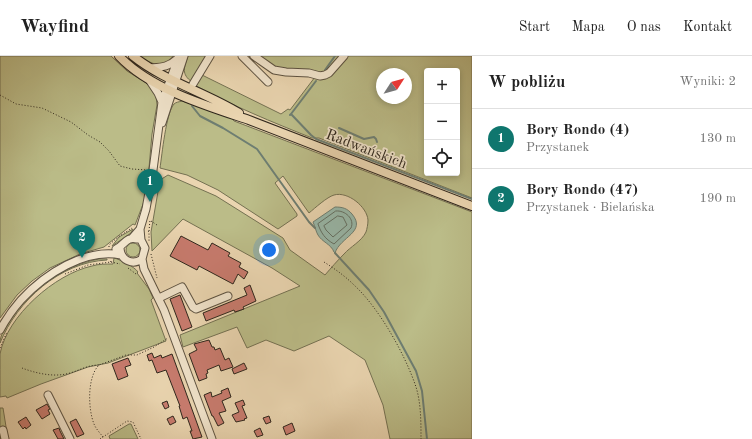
<!DOCTYPE html>
<html lang="pl">
<head>
<meta charset="utf-8">
<style>
  body { margin:0; font-family:"Old Standard TT",serif; background:#f6f6f6; color:#222 }
  .controls { position:absolute; right:12px; top:12px; display:grid; overflow:hidden; border-radius:4px; box-shadow:0 2px 6px #0003 }
  .controls button { width:36px; height:36px; display:grid; place-items:center; padding:0; border:0; border-bottom:1px solid #e0e0e0; background:#fff; color:#222; font:20px sans-serif }
  .compass { position:absolute; left:376px; top:12px; width:36px; height:36px; border-radius:50%; background:#fff; box-shadow:0 2px 6px #0003; rotate:54deg }
  .you { position:absolute; left:269px; top:194px; width:14px; height:14px; margin:-10px; border:3px solid #fff; border-radius:50%; background:#1a73e8; box-shadow:0 0 0 6px #1a73e833 }
  .badge { display:grid; place-items:center; width:26px; height:26px; border-radius:50%; background:#0f766e; color:#fff; font-size:13px; font-weight:700 }
  .pin { position:absolute; translate:-50% -33px; filter:drop-shadow(0 1px 2px #0008) }
  .pin::after { content:''; position:absolute; top:21px; width:14px; height:12px; background:inherit; clip-path:polygon(0 0,100% 0,50% 100%) }
  .list { margin:0; padding:0; list-style:none }
  h2 { display:flex; justify-content:space-between; align-items:center; height:52px; margin:0; padding:0 16px; font-size:17px }
  h2 small { font-size:13px; font-weight:400; color:#767676 }
  .list li { display:grid; grid-template-columns:26px 1fr auto; gap:12px; align-items:center; box-sizing:border-box; height:60px; padding:0 16px; border-top:1px solid #e0e0e0 }
  .list b { display:block; font-size:15px; white-space:nowrap }
  .list p { margin:0; font-size:13px; white-space:nowrap; color:#767676 }
  .list em { font-size:13px; font-style:normal; color:#767676 }
  .icon { flex:none; width:22px; height:22px; fill:none; stroke:currentColor; stroke-width:2; stroke-linecap:round; stroke-linejoin:round }
  .map { position:relative; flex:none; width:472px; height:383px; overflow:hidden }
  header { display:flex; align-items:center; gap:24px; box-sizing:border-box; height:56px; padding:0 20px; background:#fff; border-bottom:1px solid #e0e0e0 }
  header strong { font-size:19px }
  nav { display:flex; gap:22px; margin-inline-start:auto; font-size:14px }
  main { display:flex }
  aside { flex:1; background:#fff }
  .map>svg:first-child { display:block }
  .green { fill:#bbbc88; stroke:#747152; fill-rule:evenodd }
  .water { fill:#98b9ab; stroke:#6e7e72 }
  .lines { fill:none; stroke-linecap:round; stroke-linejoin:round }
  .shore { stroke:#637064; stroke-width:1 }
  .stream { stroke:#6e7e72; stroke-width:2 }
  .building { fill:#c87b6e; stroke:#2e261c }
  .minor-casing { stroke:#5d5241; stroke-width:9 }
  .major-casing { stroke:#2e261c; stroke-width:10 }
  .path { stroke:#2e261c; stroke-width:1; stroke-dasharray:1 2; stroke-linecap:butt }
  .minor { stroke:#f1e4cc; stroke-width:7 }
  .major { stroke:#ead5b0; stroke-width:8 }
  .labels { text-anchor:middle; dominant-baseline:central; stroke-width:3.5; stroke-linejoin:round; paint-order:stroke }
  .street-label { font-size:15px; fill:#2e261c; stroke:#f1e4cc }
</style>
</head>
<body>
<header>
<strong>Wayfind</strong>
<nav><a>Start</a><a>Mapa</a><a>O nas</a><a>Kontakt</a></nav>
</header>
<main>
<div class="map">
<svg width="472" height="383" viewBox="0 0 472 383">
  <rect width="100%" height="100%" fill="#ead5b0"/>
  <filter id="stains"><feTurbulence type="fractalNoise" baseFrequency=".005" numOctaves="4"/><feColorMatrix values="0 0 0 0 .2 0 0 0 0 .09 0 0 0 0 .02 0 0 0 .5 -.17"/></filter>
  <radialGradient id="worn" r=".72"><stop offset=".6" stop-color="#630" stop-opacity="0"/><stop offset="1" stop-color="#630" stop-opacity=".3"/></radialGradient>
  <!-- green -->
  <path class="green" d="M0,0h111l16,15 18,11 7,6 4,8 1,9 -5,29 -4,45 -3,20 -10,26 -2,-1 -29,23 -24,7 -30,14 -18,13 -15,14 -17,23z
    M139,0h34c-9,15 -23,7 -34,0z
    M188,0h20l-16,26c-11,-8 -8,-14 -4,-26z
    M249,0h223v142l-153,-60h-7c-40,-16 -79,-32 -116,-52l6,-11 79,39 7,-5 2,1 25,-33 -41,-5zM427,15h30v102h-30zM382,18h24v24h-24z
    M182,45l49,16 3,4 238,91v227h-82l-7,-34 -18,-45 -36,-24 -35,15 -28,-11 -19,8 -10,-21 -54,20 -3,-12 120,-49 -28,-18 -89,-49 -31,32 -1,-19 9,-52 8,-5 48,21 67,42 7,12 35,25c6,-7 12,-14 19,-21 6,-7 18,-13 22,-22 1,-3 2,-8 2,-12 -1,-13 -20,-29 -34,-25 -7,2 -19,13 -25,18l-26,-37 -8,7 22,31v2l-19,13 -60,-39 -31,-15 -27,-7c2,-13 6,-55 14,-64 2,-2 5,-2 8,-3z
    M133,173l-2,4 -19,13 7,-9z
    M126 194a7 7 0 1 1 14 0a7 7 0 1 1-14 0Z
    M114,202c5,1 21,9 24,14l-1,1 12,16 4,9 -2,2 15,41 -58,22 -20,4 -47,17 -34,14 -1,-2 -6,1c0,-13 0,-31 0,-43 7,-38 55,-80 92,-88 6,-2 14,-2 21,-2z
    M99,203h8v1c-47,2 -90,41 -107,83 0,-8 5,-15 10,-22 19,-32 53,-55 89,-62z
    M0,352h3l5,31h-8z
    M129,368h2l7,15h-28l-1,-3z"/>
  <!-- water -->
  <path class="water" d="M335,151c7,0 12,1 17,7 15,18 -12,23 -17,39l-1,-1c-3,-8 -12,-10 -16,-17 -2,-3 -3,-9 -5,-13z"/>
  <g class="lines">
    <!-- shore -->
    <path class="shore" d="M336,155c9,-1 19,8 15,17l-17,16c-9,-5 -13,-11 -16,-20z
      M338,160l5,1 4,8 -14,12 -7,-7 -2,-4z"/>
    <!-- stream -->
    <path class="stream" d="M325,14l10,-14
      M192,50l8,10 23,12 34,21 52,73 6,6
      M291,58l25,-33
      M290,59l1,-1 20,21 5,4 156,60
      M339,72l25,11 10,-2 2,2 1,3
      M335,197l34,37 15,22 32,59 6,20 5,48"/>
  </g>
  <!-- building -->
  <path class="building" d="M181,180l27,14 4,-7 18,10 -2,3 13,7 -2,4 9,5 -4,7 -6,-5 -5,10 -34,-18 -2,4 -27,-14z
    M250,229l6,16 -13,6 1,2 -9,3 -1,-2 -28,11 -3,-8 44,-18 -3,-7z
    M180,239l12,32 -10,4 -12,-32z
    M209,284l3,7h2l1,3 5,-2 5,12 4,-2 4,9 -12,4 -2,-6 -12,5 1,3 -2,1 1,4 -8,3 -10,-27 8,-4 -3,-6z
    M152,297l2,5 7,-3 1,3 10,-4 30,83 -9,2 -3,-8h2l-5,-14 -4,2 -4,-13h1l-14,-36 -9,3 -5,-13 -3,1 -2,-6z
    M128,302l3,7 -6,2 3,9 -10,4 -6,-16z
    M244,307l3,6 -13,5 -2,-5z
    M228,332l3,9 -9,4 4,10 -7,2 5,10 -6,3 -5,-10h-1l-8,-21 7,-3 1,5 10,-4 -1,-2z
    M243,344l2,5 -3,1 5,12 -3,1 1,1 -9,2 -4,-7 7,-3 -4,-9z
    M167,345l2,6 -4,2 -3,-6z
    M47,348l3,5 -2,1 2,4 -8,5 -6,-9z
    M173,360l3,6 -6,3 -3,-6z
    M269,360l2,6 -5,2 -3,-6z
    M26,361l5,8 -5,4 -1,-2 -2,2 -5,-7z
    M76,363l8,15 -7,3 -7,-15z
    M292,367l3,8 -9,4 -3,-8z
    M59,372l1,3 4,8h-6l-5,-9z
    M260,372l3,7 -6,2 -3,-6z"/>
  <g class="lines">
    <defs>
      <path id="minor" d="M242,0l26,26
        M254,0l20,14 12,2 23,1 11,3 5,-1 4,-2 15,-17
        M151,12c12,-1 17,-1 26,-9
        M150,25l8,12 4,9
        M193,28l17,-28
        M162,67l22,-67
        M133,181l7,-8 6,-20 7,-39 9,-68 17,-46
        M120,191c0,13 12,19 22,12l3,-11 -4,-8 -1,-11
        M116,193c9,-4 10,-13 21,-10
        M142,203l2,10 20,41 48,129
        M159,242l23,-11 11,20 3,2 32,-13
        M0,274c6,-11 13,-21 21,-30 24,-26 64,-52 100,-45
        M48,339l22,44
        M3,374l2,9"/>
      <path id="major" d="M119,0c31,33 88,50 130,64l223,86
        M133,0c31,25 72,36 106,57"/>
    </defs>
    <!-- minor casing -->
    <use href="#minor" class="minor-casing"/>
    <!-- major casing -->
    <use href="#major" class="major-casing"/>
    <!-- path -->
    <path class="path" d="M0,39l16,9 26,4 29,14 17,13 12,7 9,9 11,15 12,3 15,1
      M151,165l6,4
      M148,175l1,1v9
      M149,175l1,-11
      M109,191v-2l9,-8 14,-9
      M151,198l6,24
      M111,206l9,2
      M324,206c11,7 21,14 30,23 25,23 51,69 62,102 5,16 5,35 5,52
      M128,212l8,6 2,-1
      M65,218l23,-9 23,-3 -1,-2
      M0,292l7,-16
      M22,312c13,5 30,9 44,6 11,-2 20,-9 33,-9
      M103,381c-3,-4 -7,-8 -9,-13 -6,-15 -7,-47 5,-59l27,-10h11l17,-8 14,-9
      M100,383l27,-18 6,1 8,17"/>
    <!-- minor -->
    <use href="#minor" class="minor"/>
    <!-- major -->
    <use href="#major" class="major"/>
  </g>
  <g class="labels">
    <!-- street labels -->
    <g class="street-label">
      <text transform="translate(366 94) rotate(21)">Radwańskich</text>
    </g>
  </g>
  <rect width="100%" height="100%" filter="url(#stains)"/>
  <rect width="100%" height="100%" fill="url(#worn)"/>
</svg>
<div class="controls">
<button>+</button>
<button>−</button>
<button><svg class="icon" aria-label="locate" viewBox="0 0 24 24"><circle cx="12" cy="12" r="6"/><path d="M12 2v4M12 18v4M2 12h4M18 12h4"/></svg></button>
</div>
<svg class="compass" viewBox="-18 -18 36 36"><path d="M0-13l5 13h-10z" fill="#e53935"/><path d="M0 13l5-13h-10z" fill="#767676"/></svg>
<div class="you"></div>
<div class="pin badge" style="left:150px;top:146px">1</div>
<div class="pin badge" style="left:82px;top:202px">2</div>
</div>
<aside>
<h2>W pobliżu<small>Wyniki: 2</small></h2>
<ul class="list">
<li><span class="badge">1</span><div><b>Bory Rondo (4)</b><p>Przystanek</p></div><em>130 m</em></li>
<li><span class="badge">2</span><div><b>Bory Rondo (47)</b><p>Przystanek · Bielańska</p></div><em>190 m</em></li>
</ul>
</aside>
</main>
</body>
</html>
